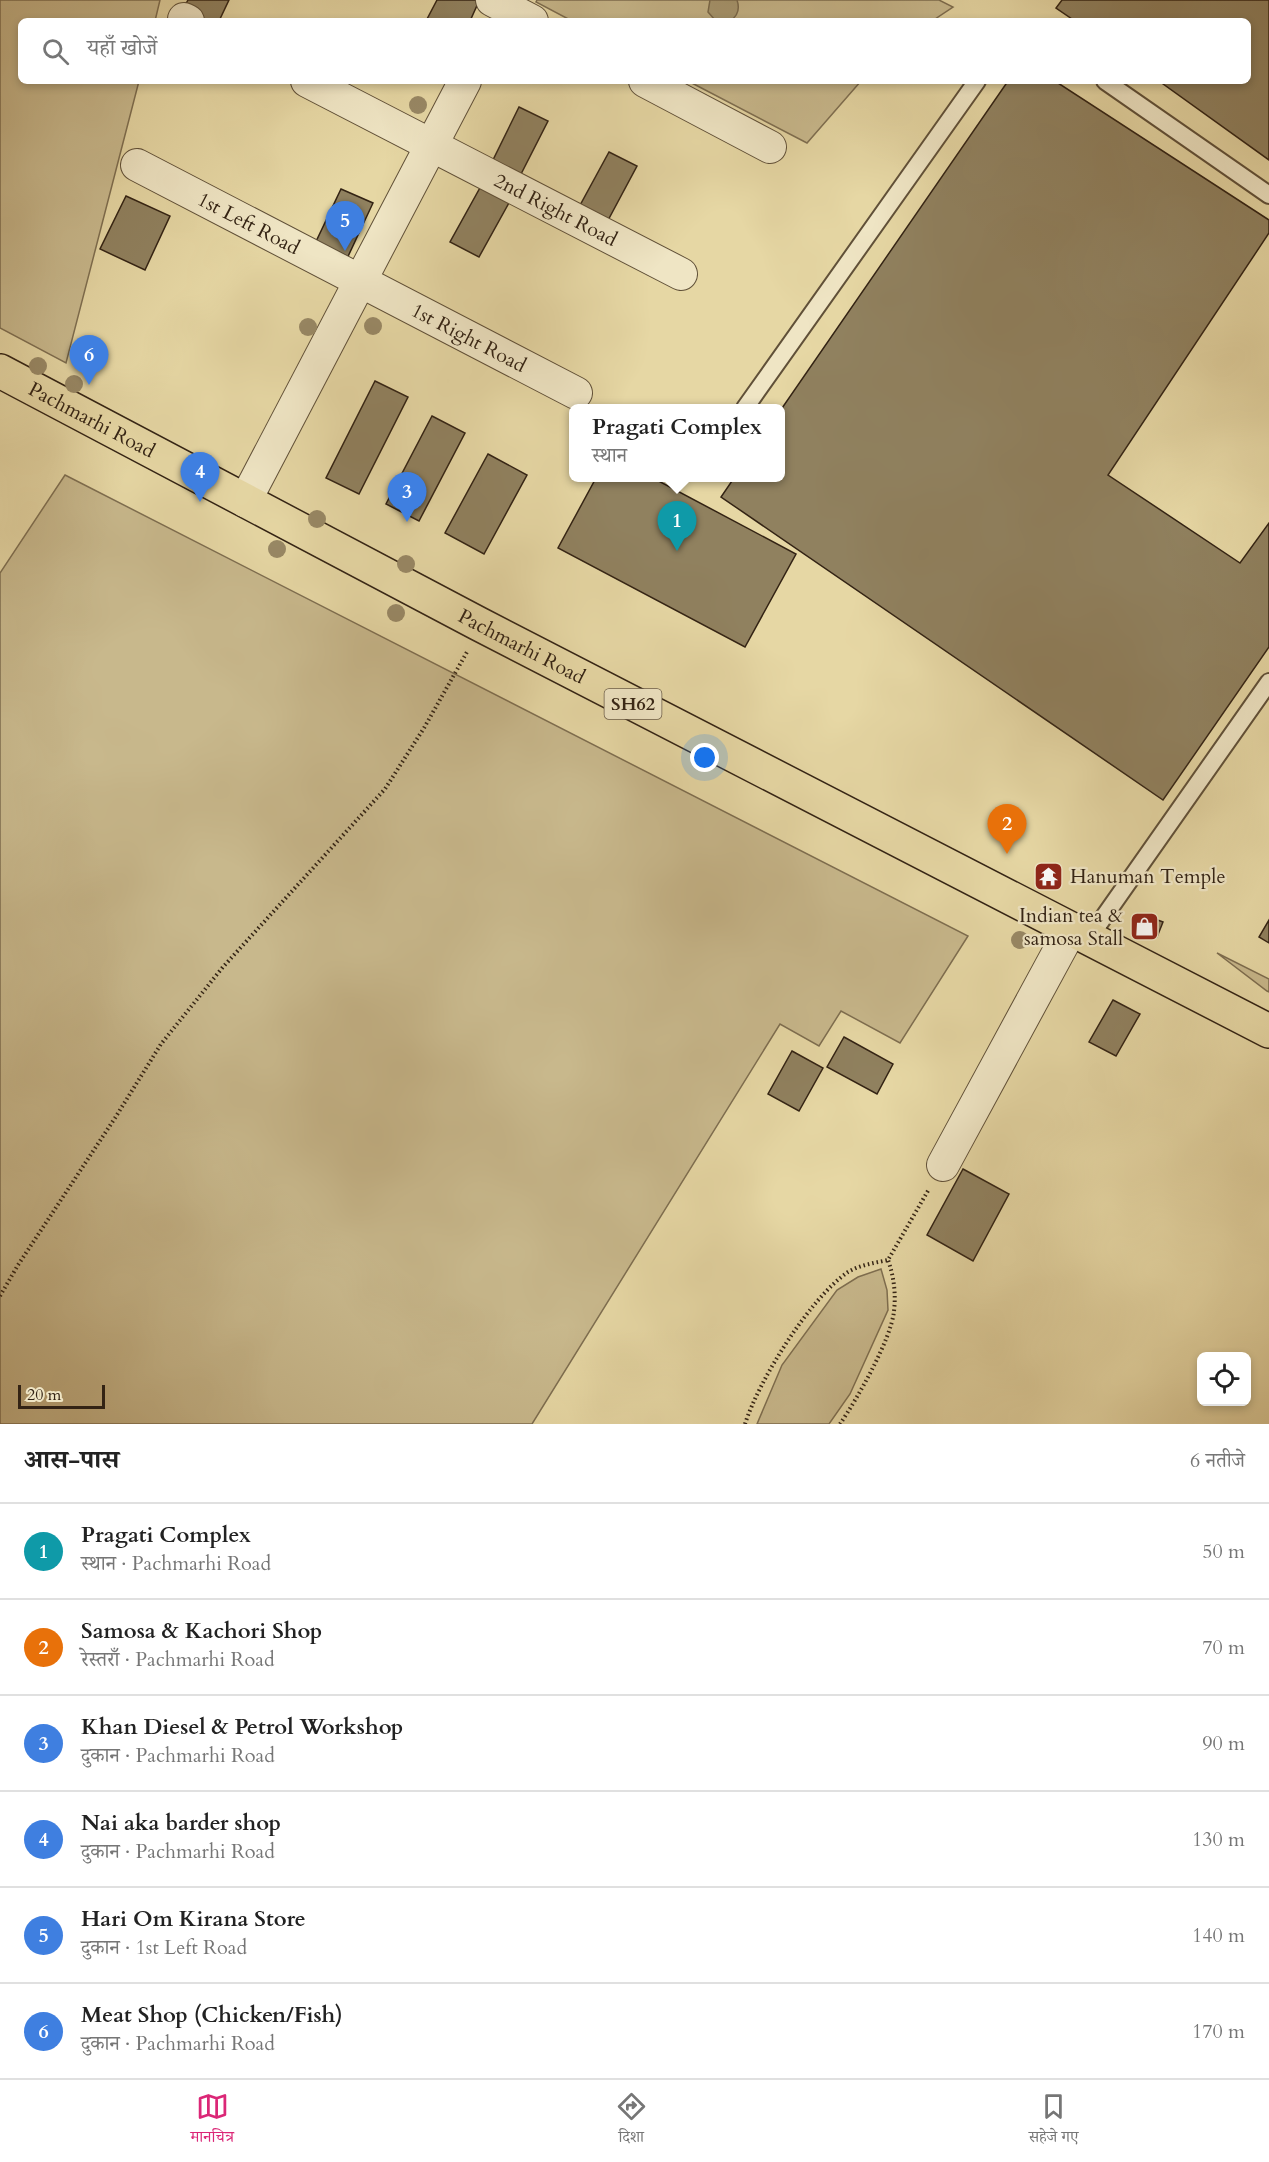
<!DOCTYPE html>
<html lang="hi">
<head>
<meta charset="utf-8">
<style>
  body { margin:0; font-family:Cardo,"Noto Serif Devanagari",serif; background:#f6f6f6; color:#222 }
  .controls { position:absolute; right:18px; bottom:18px; display:grid; overflow:hidden; border-radius:9px; box-shadow:0 3px 9px #0003 }
  .controls button { width:54px; height:54px; display:grid; place-items:center; padding:0; border:0; border-bottom:2px solid #e0e0e0; background:#fff; color:#222; font:30px sans-serif }
  .scale { position:absolute; left:18px; bottom:15px; width:87px; box-sizing:border-box; padding-left:6px; border:3px solid #332314; border-top:0; font-size:16px; line-height:21px; white-space:nowrap; color:#332314; -webkit-text-stroke:4px #efe5c4; paint-order:stroke }
  .you { position:absolute; left:705px; top:758px; width:21px; height:21px; margin:-15px; border:4px solid #fff; border-radius:50%; background:#1a73e8; box-shadow:0 0 0 9px #1a73e833 }
  .badge { display:grid; place-items:center; width:39px; height:39px; border-radius:50%; background:#db2777; color:#fff; font-size:20px; font-weight:700 }
  .pin { position:absolute; translate:-50% -50px; filter:drop-shadow(0 2px 3px #0008) }
  .pin::after { content:''; position:absolute; top:32px; width:21px; height:18px; background:inherit; clip-path:polygon(0 0,100% 0,50% 100%) }
  .popup { position:absolute; left:569px; top:404px; width:216px; height:78px; box-sizing:border-box; display:grid; place-content:center; border-radius:9px; background:#fff; filter:drop-shadow(0 2px 4px #0005); font-size:20px; white-space:nowrap; color:#767676 }
  .popup b { font-size:22px; color:#222 }
  .popup::after { content:''; position:absolute; left:50%; top:100%; margin-left:-12px; border:12px solid transparent; border-top-color:#fff }
  .list { margin:0; padding:0; list-style:none }
  h2 { display:flex; justify-content:space-between; align-items:center; height:78px; margin:0; padding:0 24px; font-size:26px }
  h2 small { font-size:20px; font-weight:400; color:#767676 }
  .list li { display:grid; grid-template-columns:39px 1fr auto; gap:18px; align-items:center; box-sizing:border-box; height:96px; padding:0 24px; border-top:2px solid #e0e0e0 }
  .list b { display:block; font-size:22px; white-space:nowrap }
  .list p { margin:0; font-size:20px; white-space:nowrap; color:#767676 }
  .list em { font-size:20px; font-style:normal; color:#767676 }
  .icon { flex:none; width:33px; height:33px; fill:none; stroke:currentColor; stroke-width:2; stroke-linecap:round; stroke-linejoin:round }
  .map { position:relative; flex:none; width:1269px; height:1424px; overflow:hidden }
  .search { position:absolute; background:#fff; box-shadow:0 3px 9px #0003; left:18px; right:18px; top:18px; height:66px; display:flex; align-items:center; gap:15px; box-sizing:border-box; padding:0 21px; border-radius:9px; color:#767676; font-size:22px }
  .sheet { height:654px; background:#fff }
  nav { display:flex; justify-content:space-around; align-items:center; box-sizing:border-box; height:84px; border-top:2px solid #e0e0e0; background:#fff; font-size:16px; color:#767676 }
  nav a { display:grid; justify-items:center; gap:3px }
  nav .on { color:#db2777 }
  .map>svg:first-child { display:block }
  .green { fill:#c8b88c; stroke:#7e6e50; stroke-width:1.5 }
  .water { fill:#a99a73; stroke:#7a6a4d; stroke-width:1.5 }
  .building { fill:#90815f; stroke:#332314; stroke-width:1.5 }
  .lines { fill:none; stroke-linecap:round; stroke-linejoin:round }
  .lane-casing { stroke:#605038; stroke-width:20 }
  .street-casing { stroke:#605038; stroke-width:34 }
  .primary-casing { stroke:#332314; stroke-width:36 }
  .path { stroke:#332314; stroke-width:4; stroke-dasharray:1.5 3; stroke-linecap:butt }
  .lane { stroke:#efe5c4; stroke-width:16 }
  .street { stroke:#efe5c4; stroke-width:32 }
  .primary { stroke:#e6d7a4; stroke-width:33 }
  .tree { fill:#988865 }
  .labels { text-anchor:middle; dominant-baseline:central; stroke-width:4.5; stroke-linejoin:round; paint-order:stroke }
  .shield { fill:#efe5c4; stroke:#6b5d49; stroke-width:1.5 }
  .shield-label { font-size:18px; font-weight:bold; fill:#332314 }
  .street-label { font-size:20px; fill:#332314; stroke:#efe5c4 }
  .poi-label { font-size:20px; fill:#332314; stroke:#efe5c4; text-anchor:start }
</style>
</head>
<body>
<div class="map">
<svg width="1269" height="1424" viewBox="0 0 1269 1424">
  <rect width="100%" height="100%" fill="#e6d7a4"/>
  <filter id="stains"><feTurbulence type="fractalNoise" baseFrequency=".00333" numOctaves="4"/><feColorMatrix values="0 0 0 0 .2 0 0 0 0 .09 0 0 0 0 .02 0 0 0 .5 -.17"/></filter>
  <radialGradient id="worn" r=".72"><stop offset=".6" stop-color="#630" stop-opacity="0"/><stop offset="1" stop-color="#630" stop-opacity=".3"/></radialGradient>
  <!-- green -->
  <path class="green" d="M0,0h160l-5,21h-134v60h118l-73,282 -66,-35z
    M537,0h402l14,7 -21,14h-360l-36,-19z
    M688,81h173l-54,62z
    M65,475l903,461 -68,107 -59,-32 -22,35 -39,-22 -248,400h-532v-851z
    M1217,953l52,26v13l-2,-1z
    M881,1269l6,21 1,20 -38,84 -21,30h-72l25,-59 55,-75 21,-13z"/>
  <!-- water -->
  <path class="water" d="M710,0h27c3,9 1,16 -7,21l-15,-1 -7,-8z"/>
  <!-- building -->
  <path class="building" d="M188,0h41l-10,21h-11l-25,-12z
    M437,0h40l2,1 -9,20h-44z
    M1062,0h207v160l-110,-79h89v-60h-173l-19,-13z
    M1008,81h47l214,139v13l-161,242 132,88 29,-40v124l-106,153 -442,-303 13,-19h46v-67z
    M519,107l29,14 -28,55 -28,-14z
    M609,152l28,14 -31,58 -28,-15z
    M481,186l29,15 -31,56 -29,-15z
    M341,189l32,14 -29,62 -32,-15z
    M126,196l44,20 -25,54 -45,-21z
    M375,381l33,16 -49,97 -33,-16z
    M432,416l33,17 -46,88 -33,-17z
    M488,454l39,21 -43,79 -39,-21z
    M596,478h57l143,76 -51,93 -187,-99z
    M1144,915l19,7 -6,15 -19,-7z
    M1269,920v23l-10,-6z
    M1113,1000l27,14 -24,42 -27,-14z
    M844,1037l49,27 -16,30 -50,-27z
    M792,1051l31,17 -24,43 -31,-17z
    M963,1169l46,25 -36,67 -46,-26z"/>
  <g class="lines">
    <defs>
      <path id="lane" d="M1105,81l164,114
        M745,408l232,-327
        M1089,938l180,-256"/>
      <g id="street">
        <path d="M492,0l40,21"/>
        <path d="M184,19l4,2"/>
        <path id="s1" d="M307,81l374,193"/>
        <path d="M645,81l125,66"/>
        <path id="s2" d="M137,165l439,228"/>
        <path d="M245,501l220,-420"/>
        <path d="M943,1165l128,-236"/>
      </g>
      <g id="primary">
        <path id="s3" d="M0,371l479,253 790,407"/>
      </g>
    </defs>
    <!-- lane casing -->
    <use href="#lane" class="lane-casing"/>
    <!-- street casing -->
    <use href="#street" class="street-casing"/>
    <!-- primary casing -->
    <use href="#primary" class="primary-casing"/>
    <!-- path -->
    <path class="path" d="M0,1296l18,-31 97,-147 46,-74 62,-77 162,-178 39,-61 43,-76
      M745,1424c14,-44 65,-126 103,-152 12,-7 26,-9 40,-12l41,-71
      M840,1424c17,-25 51,-84 54,-113 2,-17 0,-34 -6,-51"/>
    <!-- lane -->
    <use href="#lane" class="lane"/>
    <!-- street -->
    <use href="#street" class="street"/>
    <!-- primary -->
    <use href="#primary" class="primary"/>
  </g>
  <!-- trees -->
  <g class="tree">
    <circle cx="418" cy="105" r="9"/>
    <circle cx="373" cy="326" r="9"/>
    <circle cx="308" cy="327" r="9"/>
    <circle cx="38" cy="366" r="9"/>
    <circle cx="74" cy="384" r="9"/>
    <circle cx="317" cy="519" r="9"/>
    <circle cx="277" cy="549" r="9"/>
    <circle cx="406" cy="564" r="9"/>
    <circle cx="396" cy="613" r="9"/>
    <circle cx="1020" cy="940" r="9"/>
  </g>
  <!-- icons -->
  <defs>
    <symbol id="temple-square" viewBox="-11 -11 22 22"><rect x="-9" y="-9" width="18" height="18" rx="4" fill="#8f2418" stroke="#efe5c4"/><path d="M0-6L5-2H3V0L6.5 2.5H4V6H1.5V3h-3V6H-4V2.5H-6.5L-3 0V-2H-5Z" fill="#fff"/></symbol>
    <symbol id="shop-square" viewBox="-11 -11 22 22"><rect x="-9" y="-9" width="18" height="18" rx="4" fill="#8f2418" stroke="#efe5c4"/><path d="M-5-2.5h2.3a2.7 3.5 0 0 1 5.4 0H5L5.5 6h-11ZM-1.5-2.5h3a1.5 2.3 0 0 0-3 0Z" fill="#fff"/></symbol>
  </defs>
  <g fill-rule="evenodd">
    <use href="#temple-square" x="1032" y="860" width="33" height="33"/>
    <use href="#shop-square" x="1128" y="910" width="33" height="33"/>
  </g>
  <g class="labels">
    <!-- shield labels -->
    <rect class="shield" x="604.5" y="689" width="57" height="30" rx="4.5"/>
    <g class="shield-label">
      <text x="633" y="704">SH62</text>
    </g>
    <!-- street labels -->
    <g class="street-label">
      <text stroke="none"><textPath href="#s1" startOffset="280">2nd Right Road</textPath></text>
      <text stroke="none"><textPath href="#s2" startOffset="126">1st Left Road</textPath></text>
      <text stroke="none"><textPath href="#s2" startOffset="374">1st Right Road</textPath></text>
      <text stroke="none"><textPath href="#s3" startOffset="104">Pachmarhi Road</textPath></text>
      <text stroke="none"><textPath href="#s3" startOffset="590">Pachmarhi Road</textPath></text>
    </g>
    <!-- poi labels -->
    <g class="poi-label">
      <text x="1070" y="876">Hanuman Temple</text>
      <text x="1123" y="915" text-anchor="end">Indian tea &amp;<tspan x="1123" dy="23">samosa Stall</tspan></text>
    </g>
  </g>
  <rect width="100%" height="100%" filter="url(#stains)"/>
  <rect width="100%" height="100%" fill="url(#worn)"/>
</svg>
<div class="controls">
<button><svg class="icon" aria-label="locate" viewBox="0 0 24 24"><circle cx="12" cy="12" r="6"/><path d="M12 2v4M12 18v4M2 12h4M18 12h4"/></svg></button>
</div>
<div class="scale">20 m</div>
<div class="you"></div>
<div class="pin badge" style="left:677px;top:551px;background:#0f9aa8">1</div>
<div class="popup"><b>Pragati Complex</b>स्थान</div>
<div class="pin badge" style="left:1007px;top:854px;background:#e8710a">2</div>
<div class="pin badge" style="left:407px;top:522px;background:#3f7fe0">3</div>
<div class="pin badge" style="left:200px;top:502px;background:#3f7fe0">4</div>
<div class="pin badge" style="left:345px;top:251px;background:#3f7fe0">5</div>
<div class="pin badge" style="left:89px;top:385px;background:#3f7fe0">6</div>
<div class="search"><svg class="icon" aria-label="search" viewBox="0 0 24 24"><circle cx="10" cy="10" r="6"/><path d="M15 15l6 6"/></svg>यहाँ खोजें</div>
</div>
<section class="sheet">
<h2>आस-पास<small>6 नतीजे</small></h2>
<ul class="list">
<li><span class="badge" style="background:#0f9aa8">1</span><div><b>Pragati Complex</b><p>स्थान · Pachmarhi Road</p></div><em>50 m</em></li>
<li><span class="badge" style="background:#e8710a">2</span><div><b>Samosa &amp; Kachori Shop</b><p>रेस्तराँ · Pachmarhi Road</p></div><em>70 m</em></li>
<li><span class="badge" style="background:#3f7fe0">3</span><div><b>Khan Diesel &amp; Petrol Workshop</b><p>दुकान · Pachmarhi Road</p></div><em>90 m</em></li>
<li><span class="badge" style="background:#3f7fe0">4</span><div><b>Nai aka barder shop</b><p>दुकान · Pachmarhi Road</p></div><em>130 m</em></li>
<li><span class="badge" style="background:#3f7fe0">5</span><div><b>Hari Om Kirana Store</b><p>दुकान · 1st Left Road</p></div><em>140 m</em></li>
<li><span class="badge" style="background:#3f7fe0">6</span><div><b>Meat Shop (Chicken/Fish)</b><p>दुकान · Pachmarhi Road</p></div><em>170 m</em></li>
</ul>
</section>
<nav>
<a class="on"><svg class="icon" aria-label="map" viewBox="0 0 24 24"><path d="M3 6l6-2 6 2 6-2v14l-6 2-6-2-6 2zM9 4v14M15 6v14"/></svg>मानचित्र</a>
<a><svg class="icon" aria-label="directions" viewBox="0 0 24 24"><path d="M12 3l9 9-9 9-9-9zM9 14v-3h6M13 9l2 2-2 2"/></svg>दिशा</a>
<a><svg class="icon" aria-label="saved" viewBox="0 0 24 24"><path d="M7 4h10v16l-5-4-5 4z"/></svg>सहेजे गए</a>
</nav>
</body>
</html>
